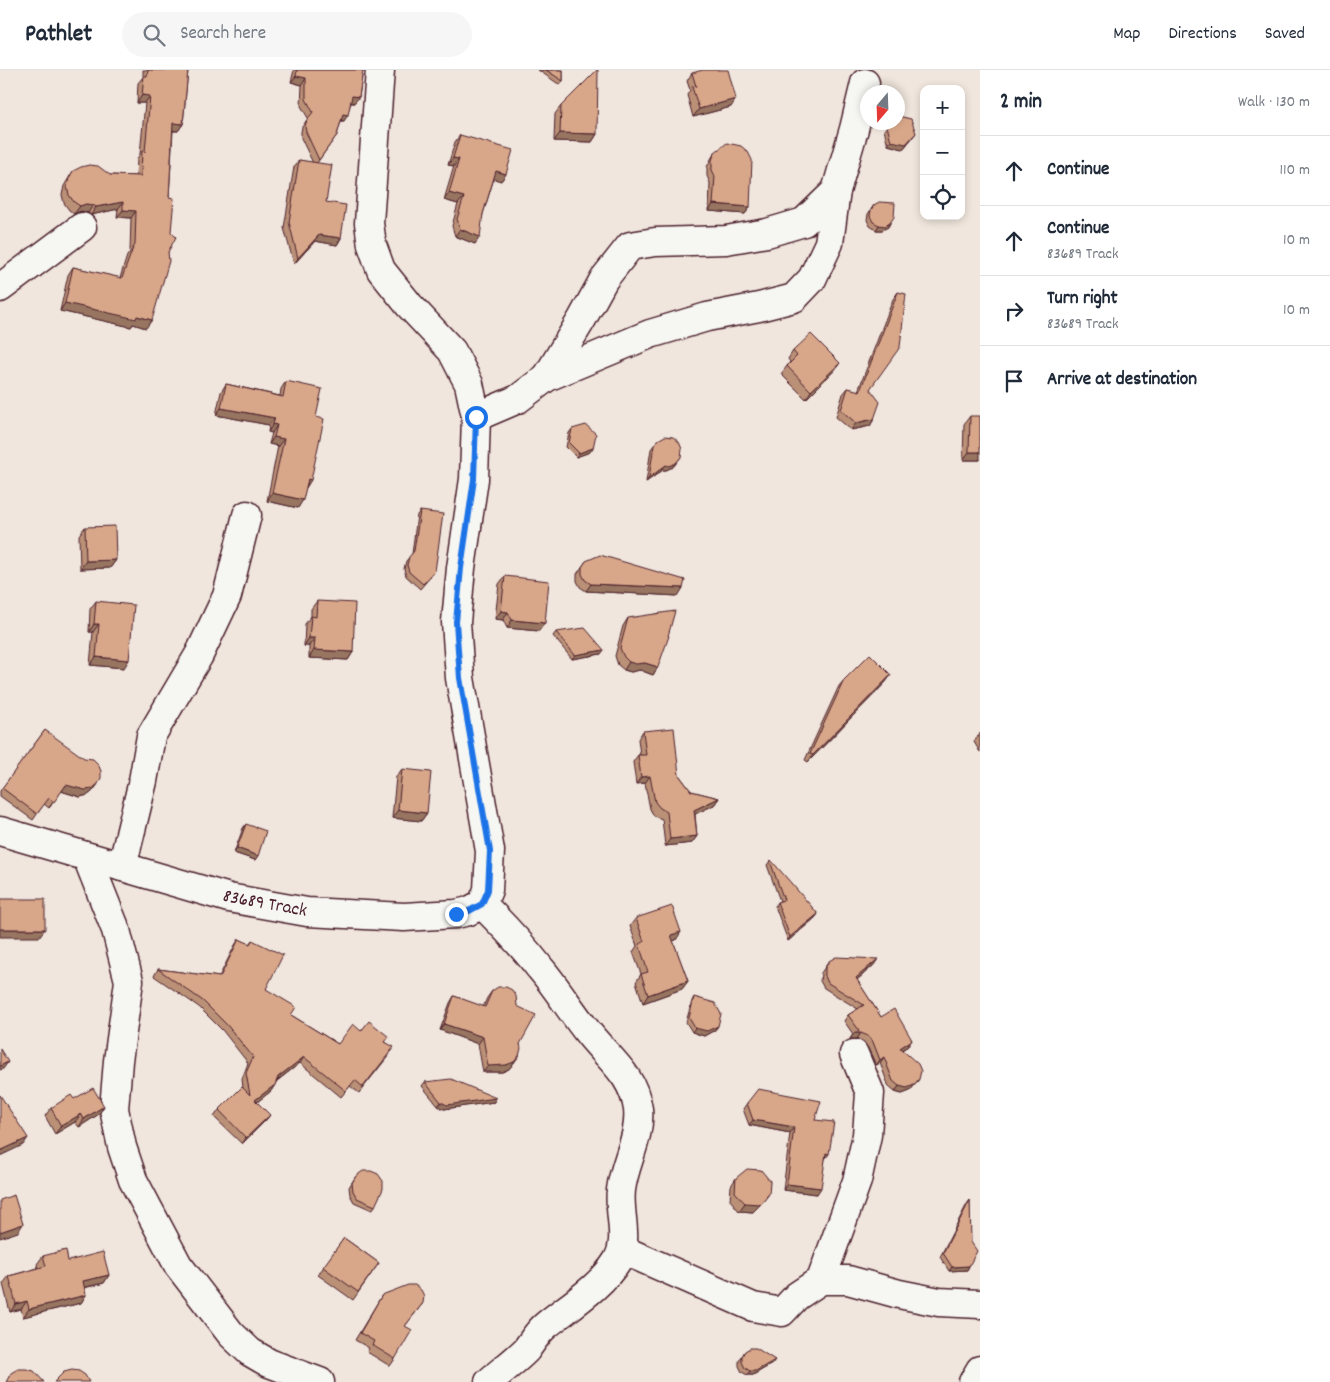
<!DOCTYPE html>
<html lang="en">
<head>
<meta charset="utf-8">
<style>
  body { margin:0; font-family:Dekko,sans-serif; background:#f6f6f7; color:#1f2937 }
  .controls { position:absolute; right:15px; top:15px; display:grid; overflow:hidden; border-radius:10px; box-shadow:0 2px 8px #0003 }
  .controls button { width:45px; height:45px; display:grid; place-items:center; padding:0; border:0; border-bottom:1px solid #e0e1e3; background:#fff; color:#1f2937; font:25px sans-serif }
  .compass { position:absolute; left:860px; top:15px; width:45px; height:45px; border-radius:50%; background:#fff; box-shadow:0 2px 8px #0003; rotate:199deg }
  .stop { position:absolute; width:15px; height:15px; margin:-11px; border:4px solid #1a73e8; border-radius:50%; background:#fff }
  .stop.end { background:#1a73e8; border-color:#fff; box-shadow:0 1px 5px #0008 }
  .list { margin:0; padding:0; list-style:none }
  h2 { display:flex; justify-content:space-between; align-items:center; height:65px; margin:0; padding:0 20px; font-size:21px }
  h2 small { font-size:16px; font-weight:400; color:#747a83 }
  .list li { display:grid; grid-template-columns:32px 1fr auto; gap:15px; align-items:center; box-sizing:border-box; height:70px; padding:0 20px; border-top:1px solid #e0e1e3 }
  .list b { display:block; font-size:19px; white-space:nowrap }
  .list p { margin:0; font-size:16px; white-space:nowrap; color:#747a83 }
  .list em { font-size:16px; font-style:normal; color:#747a83 }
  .icon { flex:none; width:28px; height:28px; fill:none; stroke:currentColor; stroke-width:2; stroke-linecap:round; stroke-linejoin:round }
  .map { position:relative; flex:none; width:980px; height:1312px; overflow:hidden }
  header { display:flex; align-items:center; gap:30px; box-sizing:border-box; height:70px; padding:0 25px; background:#fff; border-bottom:1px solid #e0e1e3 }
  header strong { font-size:24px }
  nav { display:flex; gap:28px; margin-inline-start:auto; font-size:18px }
  .search { width:350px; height:45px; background:#f6f6f7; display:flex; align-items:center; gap:12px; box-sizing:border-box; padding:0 18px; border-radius:28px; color:#747a83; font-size:19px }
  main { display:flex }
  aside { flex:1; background:#fff }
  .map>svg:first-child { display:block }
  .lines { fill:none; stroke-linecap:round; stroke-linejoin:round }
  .street-casing { stroke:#4a1f2b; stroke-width:31 }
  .street { stroke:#f6f6f2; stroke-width:28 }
  .wall { fill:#ba9077; stroke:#4a1f2b }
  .shaded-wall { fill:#977561; stroke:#4a1f2b }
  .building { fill:#d8a78a; stroke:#4a1f2b }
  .route { stroke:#1a73e8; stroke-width:6 }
  .labels { text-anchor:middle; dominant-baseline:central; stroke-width:4; stroke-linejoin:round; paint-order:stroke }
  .street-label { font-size:19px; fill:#4a1f2b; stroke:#f6f6f2 }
</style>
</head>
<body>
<header>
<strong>Pathlet</strong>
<div class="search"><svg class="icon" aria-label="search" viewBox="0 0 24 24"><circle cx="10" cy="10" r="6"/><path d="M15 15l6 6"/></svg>Search here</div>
<nav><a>Map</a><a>Directions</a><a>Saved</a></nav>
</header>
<main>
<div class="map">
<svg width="980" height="1312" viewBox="0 0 980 1312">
  <rect width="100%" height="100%" fill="#f0e6dd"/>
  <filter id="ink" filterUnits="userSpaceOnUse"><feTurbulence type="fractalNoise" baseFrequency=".02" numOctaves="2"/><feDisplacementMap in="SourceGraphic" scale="10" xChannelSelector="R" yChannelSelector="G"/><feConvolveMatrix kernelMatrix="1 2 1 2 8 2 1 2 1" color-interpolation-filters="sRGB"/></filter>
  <g filter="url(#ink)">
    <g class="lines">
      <defs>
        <g id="street">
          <path d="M0,218l82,-61"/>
          <path d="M547,307l35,-58 22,-40 26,-33 25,-4 71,-2 41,-7 37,-11 32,-31"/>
          <path d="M476,347l42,-18 29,-22 103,-43 57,-17 52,-10 35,-9 18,-19 17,-36 7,-52 18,-62 11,-46"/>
          <path id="s1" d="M0,761l229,67 78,14 97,5 52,-3 13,-3 13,-7 6,-14 2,-39 -30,-173 -4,-56 5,-54 13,-89 2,-62 -7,-33 -17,-33 -43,-46 -28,-35 -9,-25 -3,-22 11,-153"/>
          <path d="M87,787l29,73 13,51 -11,80 -4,48 8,38 11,33 45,85 53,69 19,18 19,11 51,19"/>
          <path d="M122,797l21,-86 8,-45 48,-81 28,-59 20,-81"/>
          <path d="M482,834c20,20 40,41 58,64 18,21 32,45 50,67 20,25 43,40 48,74 3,28 -14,54 -17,81 -3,23 9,50 -4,71 -15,25 -49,46 -72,65 -8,7 -13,16 -19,24 -11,11 -25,21 -37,32"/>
          <path d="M623,1180l130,57 29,5 15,-16 24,-16h27l51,14 40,8 41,2"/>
          <path d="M821,1210l36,-99 10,-46 3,-42 -16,-39"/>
          <path d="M973,1312l7,-12"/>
        </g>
      </defs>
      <!-- street casing -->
      <use href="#street" class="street-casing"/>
      <!-- street -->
      <use href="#street" class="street"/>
    </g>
    <!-- wall -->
    <path class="wall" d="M143,0h45l-5,54 -5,7h-5l-4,66 -1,55 -22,76 -13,-4 -2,3 -71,-16 8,-36 5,-8 47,11 7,-22 3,-4 1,-34 -14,-1 1,-8 -27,6 -3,-2 -7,-2 -7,3 -5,-4 -5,-7 -2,-8 2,-9 9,-15 37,4 26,1 1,-17 3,-5 5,-51h-8l1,-20 5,-6z
      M294,0h69l-4,27 -5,6h-3l-7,18h-3l-4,14 -20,28 9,39 15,36 -4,7 -22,-4 -21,23 -10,-36 10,-61 5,-7 14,3 -12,-25v-6l1,-5 6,-9 -7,-12 1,-21 -11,-3z
      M538,0h25v11l-3,4z
      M692,3l39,34 -38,10 -6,-22 3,-5 -3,-9z
      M561,36l36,28 -5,8 -38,-1 1,-27z
      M887,56l26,11 -10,12 -15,-4 -4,-15z
      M460,65l46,39 -5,7 -7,-3 -11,36 -8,30 -20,-8 -3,-10 6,-22 -14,-4 10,-34 -6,-1 7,-23z
      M715,82l35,55 -5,7 -36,-3 1,-28 -3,-7v-9l4,-8z
      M874,135l16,18 -2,4 -6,3h-6l-6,-4 -3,-6 1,-6z
      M898,222l-28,97 4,30 -4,7 -19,4 -15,-13 7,-23 5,-6 10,3 35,-92z
      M793,281l41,20 -28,28 -25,-25 9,-12 -2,-3z
      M286,311l30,36 -10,70 -8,21 -31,-7 11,-55 -9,-2 3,-11 -4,-1 1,-7 -53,-10 5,-23 5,-8 54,12 1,-7z
      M970,346l10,44h-17l1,-36z
      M572,359l18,23 -14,5 -10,-10 3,-14z
      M658,370l23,17 -8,10 -7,3h-3l-17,12 5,-33z
      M420,441l12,64 -12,14 -14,-13 -2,-7 2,-8 6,-7 5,-39z
      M85,457l31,33 -6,8 -30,1 -1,-34z
      M586,491l92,35 -92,-5 -6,-4 -3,-6v-7z
      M505,506l34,55 -32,-3 -4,-8 -8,-1 4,-35z
      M96,531l28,67 -34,-3 3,-33h-4l1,-23z
      M317,531l36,51 -5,8 -39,-2v-12h-5l1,-22 6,-8v-7z
      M628,548l30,49 -5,8 -13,-5 -9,2 -7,-2 -6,-5 -3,-9 8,-30z
      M556,562l45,22 -29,5 -19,-23z
      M844,610l42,2 -78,80 -3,-2 34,-74z
      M45,660l53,54 -5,7 -5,4 -8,2 -19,-6 -12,17 -5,-4 -11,16 -33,-24v-5z
      M643,661l36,44 12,16 28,7 -5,7 -19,9 2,22 -5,7 -27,3 -3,-27 -8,-3 -4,-7 -5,-26 -9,1 -3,-22 5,-7h2l-2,-16z
      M980,663v19l-6,-10z
      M402,699l25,44 -6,8 -29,-3 4,-41z
      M246,754l9,36 -21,-7 9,-25z
      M770,791l48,53 -3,4 -27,23 -13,-35 2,-4 3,-1 -13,-36z
      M636,848l40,22 -3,1 15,40 -6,8 -39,14 -7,-21 5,-8 -8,-22 4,-6 -7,-20z
      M239,869l10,5 3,-4 14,49 25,26 47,29 23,-13 25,11 4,12 -31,39 -9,-7 -9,11 -41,-34 -23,18 -6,10 -14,11 13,13 -5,6 -23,23 -28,-27 5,-7 24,-22 -1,-9 6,-16 -25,-32 -24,-24 -45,-31 4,-7 61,8 16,-32z
      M829,891l45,4 -17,15 24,37 31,23 -4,6 -6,4 17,29 -9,12 -8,3 -7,-2 -6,-5 -9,-24 -4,2 -8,-17 -4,-6 -7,-3h-7l3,-5 -9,-13 4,-6 10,-6 -34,-21 -4,-7 1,-8z
      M492,921l28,53 -1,12 -10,13 -7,3h-19l-5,-28 -38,-14 10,-27 4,-7 29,11 4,-9z
      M694,927l24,29 -3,4 -11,6 -12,-4 -6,-10 6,-21z
      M425,1012l69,20 -50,7 -6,-3 -16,-20z
      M747,1033l68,17 10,39 -8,35 -34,-4 7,-57 -41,-8 -6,-16z
      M104,1036l-5,8 -20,13 -4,-5 -20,12 -10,-18 6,-8z
      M356,1106l19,30 -3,4 -18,-8 -4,-7 -1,-8z
      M736,1108l27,24 -10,10 -14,-1 -9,-11 1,-14z
      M970,1130l-1,66 -2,4 -18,1 -9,-14 27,-53z
      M344,1168l35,25 -26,37 -35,-25z
      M43,1186l25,5 41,14 -5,8 -20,5 2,7 -5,8 -58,14 -2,-8 -11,3 -7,-28 6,-8 29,-8 -1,-4z
      M382,1225l41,8 -18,23 -10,33 -5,7 -23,-14 2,-4 -14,-8z
      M745,1281l27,13 -19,11h-6l-5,-3 -3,-6v-5z"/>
    <!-- shaded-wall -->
    <path class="shaded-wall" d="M296,6l10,2 -4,7 -11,-3z
      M142,25l8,1 -5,7h-8z
      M352,26l7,1 -5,6 -6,-1z
      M736,29l-5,8 -38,10 6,-8z
      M343,44l5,1 -4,6 -6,-1z
      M173,53l10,1 -5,7 -10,-1z
      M560,63l37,1 -5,8 -38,-1z
      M916,63l-13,16 -15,-4 3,-4z
      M453,88l6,1 -5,7 -6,-1z
      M496,101l10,3 -5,7 -10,-3z
      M449,123l15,4 -6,7 -14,-4z
      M123,132l-5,7 -27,6 5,-8z
      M86,134l7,1 -5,8 -7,-2 -7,3 6,-8z
      M713,134l37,3 -5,7 -36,-3z
      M123,140l13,1 -5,7 -14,-1z
      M890,153l-2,4 -6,3h-6l3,-5z
      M460,159l20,8 -5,7 -20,-8z
      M319,165l22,3 -4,7 -22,-4 -21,23 4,-6z
      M65,233l72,13 15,4 -6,8 -13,-4 -2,3 -71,-16z
      M840,293l-6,8 -28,28 5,-8z
      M221,338l54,10 -6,7 -53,-10z
      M874,349l-4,7 -19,4 5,-7z
      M273,354l4,1 -5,8 -4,-1z
      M274,367l10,2 -6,7 -9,-2z
      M593,378l-3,4 -14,5 3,-4z
      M969,382h11v8h-17z
      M676,393l-3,4 -7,3h-3l-17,12 3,-4 17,-13z
      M308,409l3,1 -5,8z
      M272,423l31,7 -5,8 -31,-7z
      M116,490l-6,8 -30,1 6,-8z
      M591,514l92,4 -5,8 -92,-5z
      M501,541l7,1 -5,8 -8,-1z
      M512,550l33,3 -6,8 -32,-3z
      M94,554h5l-6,8h-4z
      M309,568h6l-6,8h-5z
      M314,580l39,2 -5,8 -39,-2z
      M604,580l-3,4 -29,5 3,-4z
      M96,587l33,3 -5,8 -34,-3z
      M629,592l16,1 13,4 -5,8 -13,-5 -9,2 -7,-2z
      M891,605l-5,7 -78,80 5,-7z
      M650,706l-5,7 -9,1 5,-7z
      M98,714l-5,7 -5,4 -8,2 -19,-6 -12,17 17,-23z
      M719,728l-5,7 -25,12 5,-7z
      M398,740l29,3 -6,8 -29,-3z
      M697,766l-5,7 -27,3 5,-7z
      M237,778l21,8 -3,4 -21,-7z
      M818,844l-3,4 -27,23 2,-4z
      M0,859h45l-6,8h-39z
      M681,862l-5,8 -10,3 5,-8z
      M878,889l-4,6 -22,19 4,-6z
      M688,911l-6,8 -39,14 5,-8z
      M444,954l39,13 -5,7 -38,-14z
      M718,956l-3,4 -11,6 -12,-4 3,-4z
      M854,963h7l-4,6h-7z
      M912,970l-4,6 -12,7 4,-5z
      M519,986l-10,13 -7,3h-19l5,-6z
      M304,987l-4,6 -26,20 4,-6z
      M884,987l-4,6 -4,2 4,-5z
      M8,992l-5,7 -3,1v-4z
      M919,1009l-9,12 -8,3 -7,-2 4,-6z
      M275,1015l-4,6 -20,16 4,-7z
      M496,1028l-2,4 -50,7 -6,-3 3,-4z
      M104,1036l-5,8 -20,13 5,-8z
      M81,1044l-6,8 -20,12 6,-8z
      M270,1045l-5,6 -23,23 4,-6z
      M753,1050l41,7 -4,6 -41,-8z
      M28,1068l-5,7 -23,11v-5z
      M826,1083l3,1 -4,5z
      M787,1114l34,4 -4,6 -34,-4z
      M769,1124l-6,8 -10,10 -14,-1 6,-8z
      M23,1154l-5,8 -18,6v-6z
      M969,1196l-2,4 -18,1 3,-4z
      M109,1205l-5,8 -27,6 6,-8z
      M86,1225l-5,8 -58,14 6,-8z
      M27,1231l-6,8 -11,3 6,-8z
      M775,1290l-3,4 -19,11h-6l3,-4z"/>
    <!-- building -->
    <path class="building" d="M148,0h40l-5,54 -10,-1 -4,74 5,1 -3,34 5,5 -8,15 1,9 -17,59 -15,-4 -1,3 -71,-16 8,-36 49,11 11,-30 2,-3 1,-34 -13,-1v-8l-27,5 -3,-2 -7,-1 -6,2 -6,-4 -5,-7 -2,-8 2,-9 4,-7 8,-4 8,-2 9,1 12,9 31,1 1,-25 3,1 5,-56 -8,-1 2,-19h3z
      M297,0h66l-4,27 -7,-1 -4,19 -5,-1 -6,21 -18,25 -13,-28 -1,-6 2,-6 6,-8 -7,-13v-21l-10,-2z
      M546,0h17v11z
      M597,0h1l-1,64 -37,-1 1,-27z
      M703,0h25l8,29 -37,10 -7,-22 4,-1 -4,-13z
      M898,46l13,3 5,14 -10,11 -15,-3 -4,-15 3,-4h8z
      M460,65l53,15 -7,24 -10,-3 -13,43 -3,23 -20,-8 -3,-10 7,-22 -15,-4 10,-34 -6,-1z
      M727,73l14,3 7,6 4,8 -2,47 -37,-3 2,-28 -3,-6v-10l3,-8z
      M299,90l33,5 -6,37 20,3 -5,33 -22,-3 -21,23 -9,-36z
      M879,132l16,1 -1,14 -4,6 -5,3 -6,-1 -6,-3 -3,-6 1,-6 3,-5z
      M898,222l8,2 -6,53 -30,42 10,13 -6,17 -18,4 -15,-13 7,-22 12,3z
      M811,264l29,29 -29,28 -24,-25 10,-10 -4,-5z
      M286,311l36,8 -6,28 8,2 -13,61 -3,-1 -5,21 -31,-7 12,-54 -10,-2 3,-12 -4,-1 2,-6 -54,-10 5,-24 57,13z
      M970,346h10v36h-11z
      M586,355l10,9 -3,14 -14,5 -10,-10 3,-14z
      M665,366l8,1 6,5 3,7 -1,8 -5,6 -7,3 -3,-1 -17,13 5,-33 4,-5z
      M420,441l23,3 -8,57 -12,13 -14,-12 -2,-7 2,-8 5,-6z
      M115,456l1,34 -30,1 -1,-34z
      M600,485l85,25 -2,8 -92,-4 -6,-4 -3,-6v-7l4,-6z
      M505,506l44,5 -4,42 -33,-3 -4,-8 -7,-1z
      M96,531l38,4 -5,55 -33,-3 3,-33h-5z
      M317,531l38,2 -2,49 -39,-2 1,-12h-6l2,-22 5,1z
      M675,541l-7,25h1l-11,31 -13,-4 -9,1 -7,-2 -5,-5 -4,-9 8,-30z
      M585,558l19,22 -29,5 -19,-23z
      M870,584l21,21 -78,80 -3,-1 34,-74z
      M674,658l5,47 12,16 28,7 -25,12 3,26 -27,3 -3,-27 -7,-4 -5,-6 -5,-26 -9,1 -3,-22h8l-3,-24z
      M45,660l39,28 9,1 5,5 3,7v7l-3,6 -6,5 -7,1 -19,-5 -12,17 -5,-4 -12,16 -35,-26z
      M402,699l29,3 -4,41 -29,-3z
      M246,754l20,7 -8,25 -21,-8z
      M771,790l47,54 -28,23 -13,-35 7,-2 -14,-39z
      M0,829h45v30h-45z
      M672,836l9,26 -10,3 17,46 -40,14 -7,-21 7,-2 -9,-28 5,-2 -8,-24z
      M239,869l11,5 2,-4 31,15 -17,34 30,18 -5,8 47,29 15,-20 8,7 8,-10 20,16 -4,5 9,5 -31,40 -8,-7 -9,11 -42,-34 -26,20 -3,8 -20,15 15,15 -24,23 -27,-28 23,-23 8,8 -4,-22 7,-16 -26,-32 -24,-24 -45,-32 62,8z
      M836,887l42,2 -22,19 25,39 13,-8 18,31 -12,8 18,16 3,7 -2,8 -5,6 -7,3 -8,-2 -6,-5 -9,-24 -4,3 -7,-18 -5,-6 -7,-3h-7l5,-3 -11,-15 16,-10 -36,-22 -3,-7v-8l4,-7z
      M498,917h8l6,3 4,6 1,10 19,9 -16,29 1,4 -2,8 -5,6 -8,3 -18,1 -5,-29 -39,-13 10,-28 31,11 7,-16z
      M694,927l21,6 6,11 -3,12 -11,5 -12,-3 -6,-10z
      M0,979l8,13 -8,4z
      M451,1009l45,19 -49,7 -6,-3 -16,-20z
      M93,1018l11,18 -20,13 -3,-5 -20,12 -10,-18 20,-13 3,4z
      M758,1019l63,12 -6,19 19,2 -5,32 -3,-1 -5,35 -34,-4 7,-57 -41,-7 -6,-17z
      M0,1025l28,43 -28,13z
      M747,1099l14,1 9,11 -1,13 -10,10 -14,-1 -10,-11 1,-14z
      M363,1101h8l7,3 5,7v8l-8,17 -18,-8 -4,-7 -1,-8 4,-7z
      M14,1125l9,29 -23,8v-32z
      M970,1130l1,42 6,9 -8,15 -17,1 -9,-14z
      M344,1168l35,25 -21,29 -35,-25z
      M66,1180l2,11 35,-9 6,23 -26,6 3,14 -57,14 -2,-8 -11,3 -7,-28 37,-10 -3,-10z
      M408,1215h7l6,5 3,6 -1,7 -18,23 7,4 -17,29 -23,-14 2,-4 -14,-8 22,-38z
      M750,1278h6l19,12 -19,11h-6l-5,-3 -3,-6v-6l3,-5z
      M18,1299h8l8,2 10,11h-38l5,-9z
      M72,1300l7,1 6,4 4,7h-35l10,-10z"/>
  </g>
  <g class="lines" filter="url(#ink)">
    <!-- route -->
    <path class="route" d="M456,844l13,-3 13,-7 6,-14 2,-39 -30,-173 -4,-56 5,-54 13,-89 2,-62"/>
  </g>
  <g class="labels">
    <!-- street labels -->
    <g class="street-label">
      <text stroke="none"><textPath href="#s1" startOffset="275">83689 Track</textPath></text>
    </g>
  </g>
</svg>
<div class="controls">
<button>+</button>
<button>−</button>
<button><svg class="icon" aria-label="locate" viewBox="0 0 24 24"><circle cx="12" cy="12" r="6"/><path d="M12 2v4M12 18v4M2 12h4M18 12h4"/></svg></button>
</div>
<svg class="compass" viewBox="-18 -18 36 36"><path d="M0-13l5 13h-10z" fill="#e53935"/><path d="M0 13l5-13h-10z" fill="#747a83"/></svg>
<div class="stop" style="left:476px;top:347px"></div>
<div class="stop end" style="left:456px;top:844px"></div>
</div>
<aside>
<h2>2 min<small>Walk · 130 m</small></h2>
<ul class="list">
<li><svg class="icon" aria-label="ahead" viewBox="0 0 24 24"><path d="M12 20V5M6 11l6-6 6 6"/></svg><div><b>Continue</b></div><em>110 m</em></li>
<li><svg class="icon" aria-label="ahead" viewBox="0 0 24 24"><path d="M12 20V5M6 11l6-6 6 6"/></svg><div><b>Continue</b><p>83689 Track</p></div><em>10 m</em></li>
<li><svg class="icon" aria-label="right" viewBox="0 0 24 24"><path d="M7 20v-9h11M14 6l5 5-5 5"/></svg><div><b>Turn right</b><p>83689 Track</p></div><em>10 m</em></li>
<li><svg class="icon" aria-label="arrive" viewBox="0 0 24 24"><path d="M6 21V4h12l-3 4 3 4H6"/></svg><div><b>Arrive at destination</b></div></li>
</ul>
</aside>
</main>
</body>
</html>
